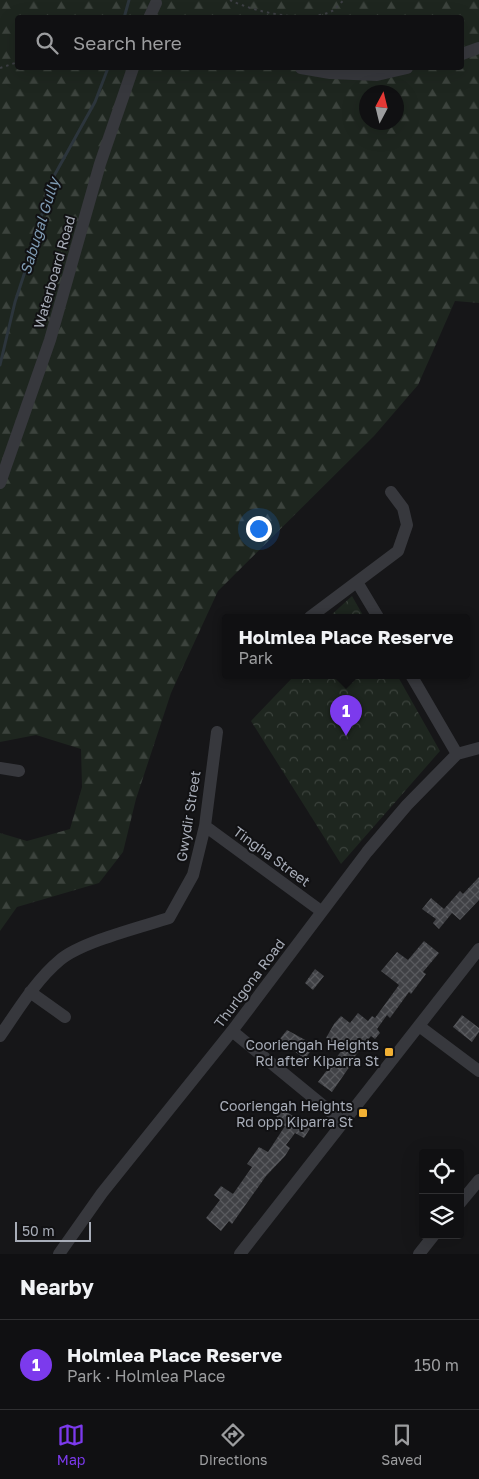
<!DOCTYPE html>
<html lang="en">
<head>
<meta charset="utf-8">
<style>
  body { margin:0; font-family:"Golos Text",sans-serif; background:#1e1e20; color:#f1f3f6 }
  .controls { position:absolute; right:15px; bottom:15px; display:grid; overflow:hidden; border-radius:5px; box-shadow:0 5px 20px #0002 }
  .controls button { width:45px; height:45px; display:grid; place-items:center; padding:0; border:0; border-bottom:1px solid #303032; background:#101012; color:#f1f3f6; font:25px sans-serif }
  .compass { position:absolute; left:359px; top:85px; width:45px; height:45px; border-radius:50%; background:#101012; box-shadow:0 5px 20px #0002; rotate:7deg }
  .scale { position:absolute; left:15px; bottom:12px; width:76px; box-sizing:border-box; padding-left:5px; border:2px solid #a8adb8; border-top:0; font-size:14px; line-height:18px; white-space:nowrap; color:#a8adb8; -webkit-text-stroke:4px #111113; paint-order:stroke }
  .you { position:absolute; left:258px; top:528px; width:18px; height:18px; margin:-12px; border:4px solid #fff; border-radius:50%; background:#1a73e8; box-shadow:0 0 0 8px #1a73e833 }
  .badge { display:grid; place-items:center; width:32px; height:32px; border-radius:50%; background:#7c3aed; color:#fff; font-size:16px; font-weight:700 }
  .pin { position:absolute; translate:-50% -41px; filter:drop-shadow(0 1px 2px #0008) }
  .pin::after { content:''; position:absolute; top:26px; width:18px; height:15px; background:inherit; clip-path:polygon(0 0,100% 0,50% 100%) }
  .popup { position:absolute; left:222px; top:614px; width:248px; height:65px; box-sizing:border-box; display:grid; place-content:center; border-radius:5px; background:#101012; filter:drop-shadow(0 1px 4px #0005); font-size:16px; white-space:nowrap; color:#9c9d9f }
  .popup b { font-size:19px; color:#f1f3f6 }
  .popup::after { content:''; position:absolute; left:50%; top:100%; margin-left:-10px; border:10px solid transparent; border-top-color:#101012 }
  .list { margin:0; padding:0; list-style:none }
  h2 { display:flex; justify-content:space-between; align-items:center; height:65px; margin:0; padding:0 20px; font-size:21px }
  h2 small { font-size:16px; font-weight:400; color:#9c9d9f }
  .list li { display:grid; grid-template-columns:32px 1fr auto; gap:15px; align-items:center; box-sizing:border-box; height:90px; padding:0 20px; border-top:1px solid #303032 }
  .list b { display:block; font-size:19px; white-space:nowrap }
  .list p { margin:0; font-size:16px; white-space:nowrap; color:#9c9d9f }
  .list em { font-size:16px; font-style:normal; color:#9c9d9f }
  .icon { flex:none; width:28px; height:28px; fill:none; stroke:currentColor; stroke-width:2; stroke-linecap:round; stroke-linejoin:round }
  .map { position:relative; flex:none; width:479px; height:1254px; overflow:hidden }
  .search { position:absolute; background:#101012; box-shadow:0 5px 20px #0002; left:15px; right:15px; top:15px; height:55px; display:flex; align-items:center; gap:12px; box-sizing:border-box; padding:0 18px; border-radius:5px; color:#9c9d9f; font-size:19px }
  .sheet { height:155px; background:#101012 }
  nav { display:flex; justify-content:space-around; align-items:center; box-sizing:border-box; height:70px; border-top:1px solid #303032; background:#101012; font-size:14px; color:#9c9d9f }
  nav a { display:grid; justify-items:center; gap:2px }
  nav .on { color:#7c3aed }
  .map>svg:first-child { display:block }
  .forest { fill:url(#forest-firs); fill-rule:evenodd }
  .park { fill:url(#park-crowns) }
  .lines { fill:none; stroke-linecap:round; stroke-linejoin:round }
  .stream { stroke:#2c353c; stroke-width:3 }
  .building { fill:url(#building-cross-hatch) }
  .path { stroke:#3d3f44; stroke-width:2; stroke-dasharray:2.5 4; stroke-linecap:butt }
  .minor { stroke:#37383d; stroke-width:12 }
  .poi-dot { fill:#f2b134; stroke:#111113; stroke-width:2 }
  .labels { text-anchor:middle; dominant-baseline:central; stroke-width:4; stroke-linejoin:round; paint-order:stroke }
  .street-label { font-size:14px; fill:#a8adb8; stroke:#111113 }
  .poi-label { font-size:14px; fill:#a8adb8; stroke:#111113; text-anchor:end }
  .water-label { font-size:15px; font-style:italic; fill:#7f9bb3; stroke:#111113 }
</style>
</head>
<body>
<div class="map">
<svg width="479" height="1254" viewBox="0 0 479 1254">
  <defs>
    <pattern id="forest-firs" width="22" height="20" patternUnits="userSpaceOnUse" patternTransform="scale(1.25)"><rect width="22" height="20" fill="#1e261f"/><path d="M5 1l3.5 6h-7zM16 11l3.5 6h-7z" fill="#3c433d"/></pattern>
    <pattern id="park-crowns" width="20" height="18" patternUnits="userSpaceOnUse" patternTransform="scale(1.25)"><rect width="20" height="18" fill="#1e261f"/><path d="M2 6a3 3 0 1 1 6 0M12 15a3 3 0 1 1 6 0" fill="none" stroke="#3c433d"/></pattern>
    <pattern id="building-cross-hatch" width="8" height="8" patternUnits="userSpaceOnUse" patternTransform="scale(1.25)"><rect width="8" height="8" fill="#404145"/><path d="M0 0l8 8M0 8l8-8" fill="none" stroke="#595a5e"/></pattern>
  </defs>
  <rect width="100%" height="100%" fill="#161618"/>
  <!-- forest -->
  <path class="forest" d="M0,0h479v303l-24,-2 -37,84 -44,51 -156,155 -47,102 -35,106 -13,53 -24,31 -82,24 -17,24v-98l27,8 43,-12 12,-42 -1,-38 -45,-14 -36,7zM18,18h444v50h-444zM366,92h30v30h-30z"/>
  <!-- park -->
  <path class="park" d="M352,596l12,21h-35z
    M295,675h102l43,76 -99,113 -90,-143z"/>
  <g class="lines">
    <!-- stream -->
    <path class="stream" d="M124,18l5,-18
      M0,365l15,-63 22,-67 12,-50 46,-83 13,-34"/>
  </g>
  <!-- building -->
  <path class="building" d="M479,877v23l-19,20 -8,-7 -13,16 -6,-6 3,-4 -14,-10 9,-11 13,11 16,-18 3,3z
    M424,941l15,12 -16,19 3,2 -15,20 -2,-2 -19,26 -3,-3 -10,14 3,4 -5,6 -4,-3 -23,29 2,1 -18,26 -14,-10 24,-32 -16,-12 8,-14 7,-8 9,7 8,-10 10,8 4,-5 3,2 24,-33 -18,-14 16,-19 11,8z
    M315,969l9,7 -11,14 -8,-7z
    M462,1015l17,13v4l-7,10 -19,-15z
    M287,1030l22,12 -3,3 6,4 -7,10 -26,-19z
    M282,1109l29,18 -7,11 -9,-5 -9,12 4,3 -5,8 -19,20 -34,48 -3,-3 -8,10 -15,-13 14,-18 -6,-5 7,-9 12,8 19,-27 -5,-3 12,-17 9,5 17,-26 -10,-7z"/>
  <g class="lines">
    <!-- path -->
    <path class="path" d="M230,0c24,12 77,24 102,11 4,-2 8,-8 12,-11
      M0,68l18,-6"/>
    <!-- minor -->
    <path class="minor" d="M149,18l7,-15
      M462,54l17,-6
      M301,68l29,5 47,2 30,-7
      M0,483l50,-143 50,-176 33,-96
      M357,582l21,35
      M310,617l88,-66 9,-26 -4,-17 -12,-16
      M411,675l46,79
      M0,768l19,3
      M205,826l116,85
      M30,992l35,25
      M419,1026l60,45
      M232,1031l111,91
      M0,1036c18,-26 36,-56 60,-76 21,-18 81,-33 109,-42l24,-43 12,-49 12,-94
      M460,1203l19,-23
      M59,1254l43,-61 130,-162 135,-179 40,-47 50,-51 22,-6
      M240,1254l239,-305
      M419,1254l15,-19"/>
  </g>
  <!-- markers -->
  <g class="poi-dot">
    <rect x="384" y="1047" width="10" height="10" rx="2.5"/>
    <rect x="358" y="1108" width="10" height="10" rx="2.5"/>
  </g>
  <g class="labels">
    <!-- street labels -->
    <g class="street-label">
      <text transform="translate(54 272) rotate(-74)">Waterboard Road</text>
      <text transform="translate(188 816) rotate(-81)">Gwydir Street</text>
      <text transform="translate(272 856) rotate(36)">Tingha Street</text>
      <text transform="translate(249 983) rotate(-53)">Thurlgona Road</text>
    </g>
    <!-- poi labels -->
    <g class="poi-label">
      <text x="379" y="1044">Cooriengah Heights<tspan x="379" dy="16">Rd after Kiparra St</tspan></text>
      <text x="353" y="1105">Cooriengah Heights<tspan x="353" dy="16">Rd opp Kiparra St</tspan></text>
    </g>
    <!-- water labels -->
    <g class="water-label">
      <text transform="translate(39 226) rotate(-73)">Sabugal Gully</text>
    </g>
  </g>
</svg>
<div class="controls">
<button><svg class="icon" aria-label="locate" viewBox="0 0 24 24"><circle cx="12" cy="12" r="6"/><path d="M12 2v4M12 18v4M2 12h4M18 12h4"/></svg></button>
<button><svg class="icon" aria-label="layers" viewBox="0 0 24 24"><path d="M12 4l9 5-9 5-9-5zM3 14l9 5 9-5"/></svg></button>
</div>
<svg class="compass" viewBox="-18 -18 36 36"><path d="M0-13l5 13h-10z" fill="#e53935"/><path d="M0 13l5-13h-10z" fill="#9c9d9f"/></svg>
<div class="scale">50 m</div>
<div class="you"></div>
<div class="pin badge" style="left:346px;top:736px">1</div>
<div class="popup"><b>Holmlea Place Reserve</b>Park</div>
<div class="search"><svg class="icon" aria-label="search" viewBox="0 0 24 24"><circle cx="10" cy="10" r="6"/><path d="M15 15l6 6"/></svg>Search here</div>
</div>
<section class="sheet">
<h2>Nearby<small></small></h2>
<ul class="list">
<li><span class="badge">1</span><div><b>Holmlea Place Reserve</b><p>Park · Holmlea Place</p></div><em>150 m</em></li>
</ul>
</section>
<nav>
<a class="on"><svg class="icon" aria-label="map" viewBox="0 0 24 24"><path d="M3 6l6-2 6 2 6-2v14l-6 2-6-2-6 2zM9 4v14M15 6v14"/></svg>Map</a>
<a><svg class="icon" aria-label="directions" viewBox="0 0 24 24"><path d="M12 3l9 9-9 9-9-9zM9 14v-3h6M13 9l2 2-2 2"/></svg>Directions</a>
<a><svg class="icon" aria-label="saved" viewBox="0 0 24 24"><path d="M7 4h10v16l-5-4-5 4z"/></svg>Saved</a>
</nav>
</body>
</html>
